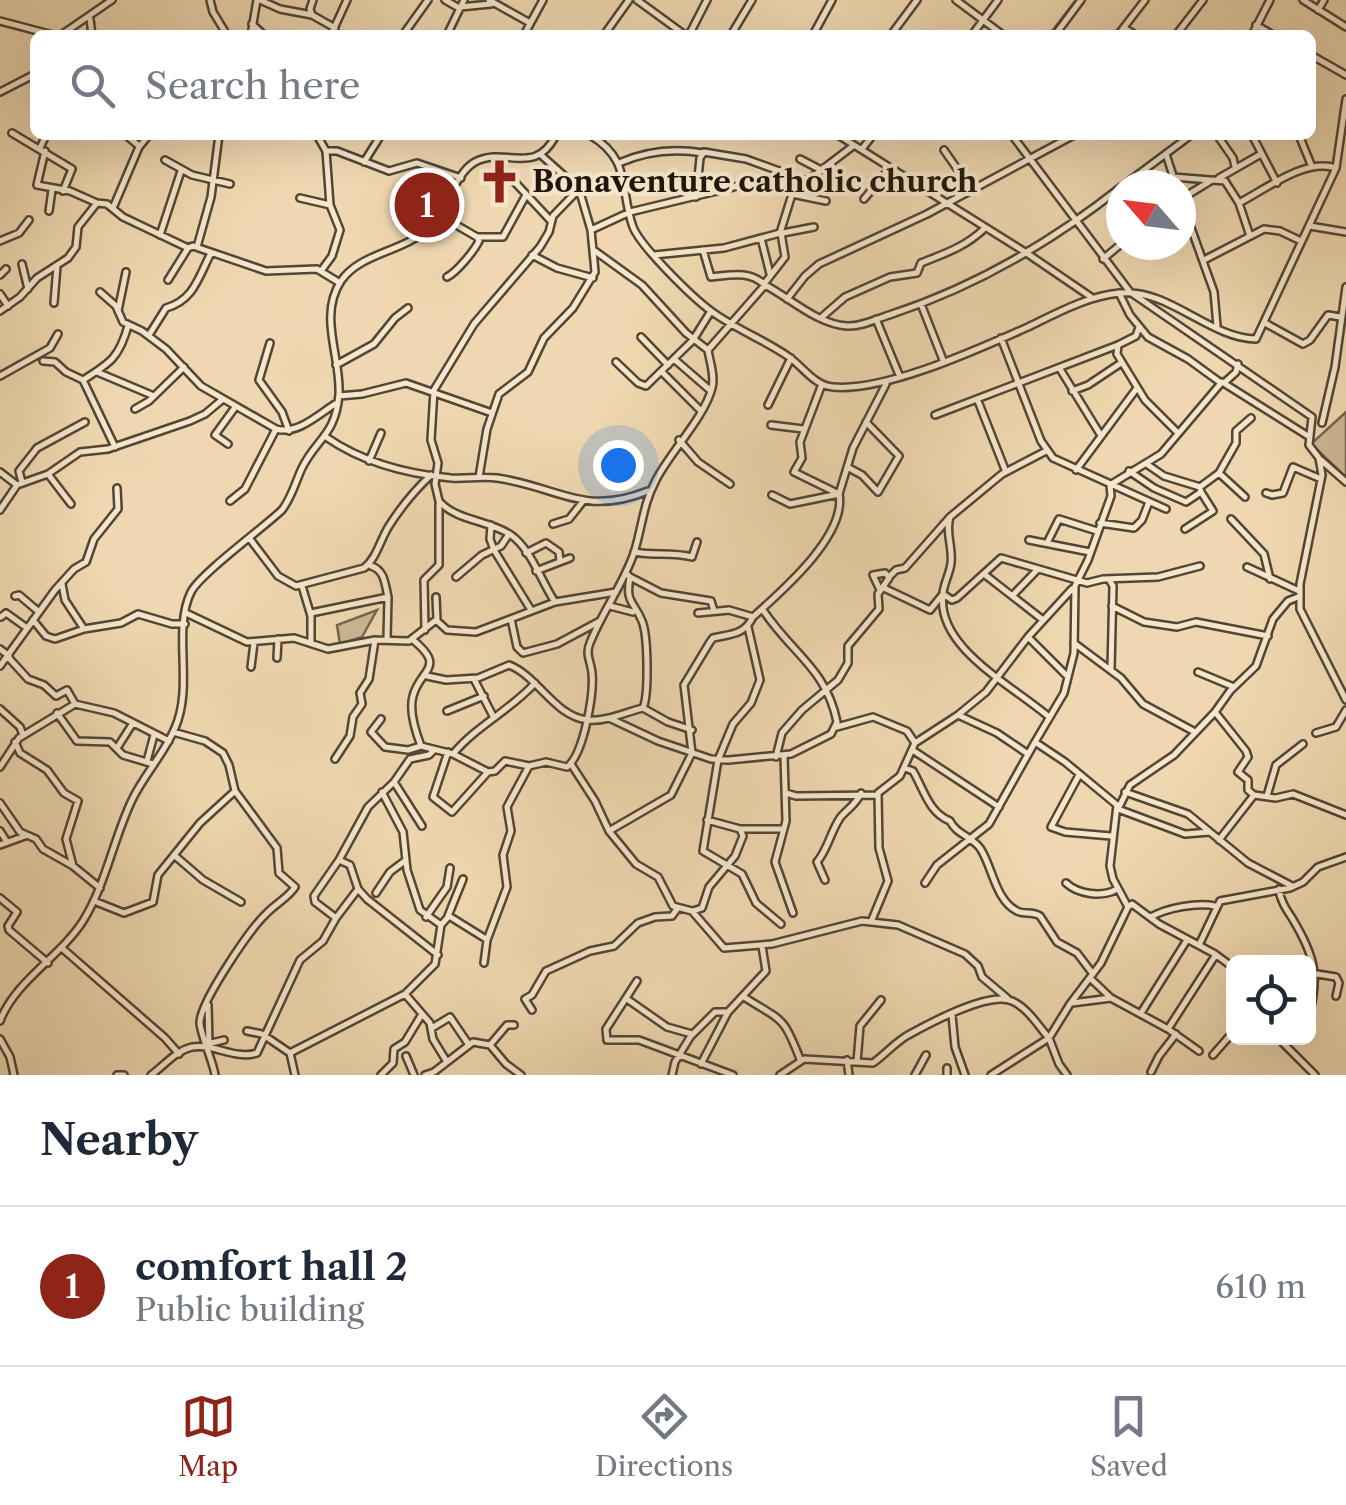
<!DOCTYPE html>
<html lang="en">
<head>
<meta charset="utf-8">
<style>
  body { margin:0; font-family:"Libre Caslon Text",serif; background:#f6f6f7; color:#1f2937 }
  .controls { position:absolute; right:30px; bottom:30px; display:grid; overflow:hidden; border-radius:15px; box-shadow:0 10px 40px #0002 }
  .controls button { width:90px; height:90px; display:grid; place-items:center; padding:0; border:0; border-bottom:2px solid #e0e1e3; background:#fff; color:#1f2937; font:50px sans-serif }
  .compass { position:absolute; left:1106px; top:170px; width:90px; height:90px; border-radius:50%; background:#fff; box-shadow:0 10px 40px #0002; rotate:298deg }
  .you { position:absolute; left:618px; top:465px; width:35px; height:35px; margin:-25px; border:8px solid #fff; border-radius:50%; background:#1a73e8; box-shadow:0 0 0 15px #1a73e833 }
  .badge { display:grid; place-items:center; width:65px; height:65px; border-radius:50%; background:#8f2418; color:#fff; font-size:32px; font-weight:700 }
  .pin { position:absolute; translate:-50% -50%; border:5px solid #fff; box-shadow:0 2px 10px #0006 }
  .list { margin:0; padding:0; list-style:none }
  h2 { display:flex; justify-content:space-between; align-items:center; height:130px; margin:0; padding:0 40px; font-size:42px }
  h2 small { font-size:32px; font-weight:400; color:#747a83 }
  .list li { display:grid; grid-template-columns:65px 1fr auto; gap:30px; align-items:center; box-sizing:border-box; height:160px; padding:0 40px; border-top:2px solid #e0e1e3 }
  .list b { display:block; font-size:38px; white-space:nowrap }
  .list p { margin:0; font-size:32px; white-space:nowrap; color:#747a83 }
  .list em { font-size:32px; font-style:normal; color:#747a83 }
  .icon { flex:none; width:55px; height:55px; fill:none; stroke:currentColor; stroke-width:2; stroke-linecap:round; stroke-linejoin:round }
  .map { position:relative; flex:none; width:1346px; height:1075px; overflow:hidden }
  .search { position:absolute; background:#fff; box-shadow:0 10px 40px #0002; left:30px; right:30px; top:30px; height:110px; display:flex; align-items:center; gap:25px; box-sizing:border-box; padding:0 35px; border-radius:15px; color:#747a83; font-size:38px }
  .sheet { height:290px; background:#fff }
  nav { display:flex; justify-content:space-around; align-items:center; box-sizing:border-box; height:140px; border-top:2px solid #e0e1e3; background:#fff; font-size:28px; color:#747a83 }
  nav a { display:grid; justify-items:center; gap:5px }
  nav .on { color:#8f2418 }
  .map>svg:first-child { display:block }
  .green { fill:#ccb795; stroke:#766650; stroke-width:2.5 }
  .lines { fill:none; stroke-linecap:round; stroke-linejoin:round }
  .stream { stroke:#73634d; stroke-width:2.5 }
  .minor-casing { stroke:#544634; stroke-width:10 }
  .minor { stroke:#f5e6cc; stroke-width:5 }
  .labels { text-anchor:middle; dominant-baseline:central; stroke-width:8; stroke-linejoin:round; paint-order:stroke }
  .poi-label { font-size:30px; font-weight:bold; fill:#21160b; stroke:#f5e6cc; text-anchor:start }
</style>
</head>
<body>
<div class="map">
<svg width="1346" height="1075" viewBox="0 0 1346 1075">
  <rect width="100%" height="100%" fill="#efd8b1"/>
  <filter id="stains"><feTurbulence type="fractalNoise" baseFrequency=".002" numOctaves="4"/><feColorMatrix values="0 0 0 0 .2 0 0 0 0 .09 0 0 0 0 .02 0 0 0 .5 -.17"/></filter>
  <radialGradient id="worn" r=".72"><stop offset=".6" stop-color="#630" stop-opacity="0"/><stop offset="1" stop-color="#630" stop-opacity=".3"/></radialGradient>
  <!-- green -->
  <path class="green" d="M1346,412v65l-35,-33z
    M377,610l-15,27 -22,7 -3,-19z"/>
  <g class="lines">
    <!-- stream -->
    <path class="stream" d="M1080,7l5,-7
      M1049,35l27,-35"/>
    <defs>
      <path id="minor" d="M210,0l3,12 14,23
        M260,0l20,9 32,6
        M313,0l-3,9 2,6 23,13
        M445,0l14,8
        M489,0l41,23
        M637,0l48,35
        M956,0l47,35
        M1303,0l43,27
        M460,7l31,-3
        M1318,10l6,-10
        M90,19l2,16
        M0,21l53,14
        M252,24l12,11
        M1256,25l17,10
        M1124,28l12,7
        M61,35l51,-35
        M251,35l6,-35
        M302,35h11
        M331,35l16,-35
        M403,35l25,-35
        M447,35l17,-35
        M524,35l19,-35
        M604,35l25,-35
        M689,35l18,-35
        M731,35l21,-35
        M813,35l19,-35
        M891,35l26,-35
        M972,35l26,-35
        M1055,35l26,-35
        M1118,35l27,-35
        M1176,35l27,-35
        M1252,35l18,-35
        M1311,55l35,20
        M0,92l35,-18
        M12,133l60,36 -9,22
        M126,135l13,11
        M317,135l9,16 4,54 10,25 -8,26 -11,15
        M590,135c42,25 29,53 43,92 8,20 59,70 78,84 24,18 54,29 78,46 14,10 26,29 44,30 52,5 145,-38 195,-60 29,-14 59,-31 92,-34 48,-5 89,45 136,46l80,-171 10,-69
        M838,135l187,117 66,45
        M1012,135l118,157 182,125 -3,28 10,13 3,17 -22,109v25l46,91
        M1217,135l16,23 2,9
        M1252,135l25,48
        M1299,135l13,32
        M40,148l6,-13
        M862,149l11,-14
        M944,150l27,39
        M45,151l-8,34 33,6 27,12
        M326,151h11l52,20 28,-8 44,15
        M1166,154l10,31
        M800,159l23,12
        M165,160l27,15 38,9
        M364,162l17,-27
        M619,163c27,-12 55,-15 84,-10
        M510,177l41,44
        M1173,177l37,3
        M1219,178l42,-24
        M1124,185l67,-50
        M792,194l34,7
        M696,197l4,-39 4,-6 42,7 61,22 46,-35
        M300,198l30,7
        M864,199l26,-31
        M1181,199l31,-19 13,1 14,22 11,33
        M1181,200l33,92 3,34
        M1239,203c27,-14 66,-45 97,-35
        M113,208l26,-61 10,-12
        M49,211l3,-21
        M439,215l38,22h26l23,-42
        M1310,226l36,6
        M591,230l39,-18 120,-29
        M783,233l31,-6
        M160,235l21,-64
        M761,238l9,36
        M0,241l19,-8 10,-13
        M197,247l14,-50 8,-62
        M703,250l8,27c20,-2 38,-7 54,8
        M595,251l47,34 44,48 22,17
        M532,255l25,13 36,10
        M654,255l70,-7 56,-15 14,-45 -2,-11
        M1103,259l18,-15
        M1204,260l60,-31 16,2 21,10
        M22,264l6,25
        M0,275l6,-6
        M447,277c10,-5 27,-26 32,-36l-2,-4
        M168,280l20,-32 5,-2 73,25 51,-2 23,14
        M764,284l21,-27 -4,-24
        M100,292l16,14 7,16 19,9 24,18 35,37 75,43c21,6 42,-14 59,-25
        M1119,293l11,22 18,22 40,22 33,24
        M0,294l8,12
        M787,299l18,-23 14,-12 108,-50 147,-79
        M54,303l3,-37
        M921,304l22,56
        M0,311l20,-14 17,-19 31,-20 8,-11 2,-20 19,-24 10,1 16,13 65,31
        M118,311l8,-39
        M822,317l23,-20 45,-20 27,-4 4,-10c25,-10 44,-16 64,-35
        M876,319l24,58
        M1265,323l38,21 7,-4 18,-25 12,2
        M149,335l17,-27c28,-8 32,-30 45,-55
        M641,337l27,28
        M1001,338l40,103 12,17 113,51
        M270,343l-11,37 23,32 7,19
        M1118,345l-1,9 28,46 33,33
        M674,359l37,32
        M43,361l12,1 11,10 17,8 32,67
        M616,362l22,21 8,3 47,-46 18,-29
        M336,365l38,-21 21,-26 13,-10
        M1060,369l40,65
        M97,372l57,24
        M662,372l39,39
        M0,376l50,-28 8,-14
        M83,380c27,-17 36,-22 45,-54
        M1224,383l12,-11 2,-8
        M1072,391l16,-6 33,-22
        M339,396l23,-2 44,-11 86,30
        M978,401l28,71
        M768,405l23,-47
        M135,409l14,-8 35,-34
        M935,415l183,-70 18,-9 3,-9
        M1322,423l13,-56 11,-80
        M771,425l32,4
        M326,437c36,25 81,37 125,41 15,1 31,-2 46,0 62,9 86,39 151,13
        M679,440l19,22 32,22
        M228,444l-13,-9 21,-29
        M1046,451l-44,23 -52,43c-5,15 3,30 1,46 -1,10 -7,20 -8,30 -8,55 71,93 106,124
        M1321,460l25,22
        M369,461l12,-28
        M1148,465l16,11 36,11 19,-14 26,24
        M847,467l15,8 16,17 21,-36 -33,-34
        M1076,470l61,-82
        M1129,471l25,17 32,14 15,-10 -1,-5
        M0,472l17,13
        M1219,473l17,-30v-12l15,-13
        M48,474l23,30
        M479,477l8,-48 12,-35 29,-22 16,-34 29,-30 22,-36 -4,-42 -12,-41 -38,-34
        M22,482l-3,-11 18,-23 48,-26
        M1266,493l6,2 11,-2 10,-26 28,12
        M772,495l18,9 49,-10 14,-46 33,-64
        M230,501l15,-12 31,-60
        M0,510l17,-25 31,-11 32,-22 28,-3 82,-28 15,-7 18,-15
        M950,517l-45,51 -9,2 -7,7 -4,-4 -12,2 7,15 4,-2 46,22 13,-16 9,6 5,-2 44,-40 86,25 16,-4 55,-2 42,-11
        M1231,519l33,35 6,25
        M1100,523l34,5 8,-8 7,-18
        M553,524l16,-5 15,-19
        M491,525l-1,14 4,11 37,60
        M1185,529l28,-18 -12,-19
        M250,539l28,37 18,10 68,-18c13,-10 16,-28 25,-42 12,-19 26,-36 42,-51
        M1029,540l61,12
        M1048,541l11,-22 38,12
        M634,552c20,4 38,0 58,5l5,-15
        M526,553l20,-10 13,9 1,9
        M371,566c14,4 14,19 17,31
        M1247,567l52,24
        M536,571l34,-13
        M984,574l59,46
        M456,577l26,-22 19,-9 8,-12
        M630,577l31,16 50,8 3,10
        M1110,581l3,5 -2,83
        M62,584l3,16 19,29
        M302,586l9,30v25
        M1013,595l25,-26
        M15,596l4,-1 20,17
        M436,597l1,23
        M555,602c-14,-21 -24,-53 -44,-67 -22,-15 -55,-14 -72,-34l-4,-17 3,-21 -7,-23 3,-50 40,-66 66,-77 9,-15 4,-16 26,-27
        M610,606l23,6
        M1112,606l32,16 33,5 19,-5 72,14
        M186,613l61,29 47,-4 34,11 47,-9 34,1 27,-21 11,10 29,2 79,-30 61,-10
        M311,613l77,-16 -1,42
        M698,613l31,-3 24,7
        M1,617l5,-4 21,15
        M511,619l6,28 6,6 34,-9 43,-23
        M33,620l13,16 9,3 29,-10 37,-6 17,-9 34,10h13
        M748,627l12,53 -9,23 -18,21 -15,36 -15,91 39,23 14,29 25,21
        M425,630l-1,-50 15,-15v-61
        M1028,637l40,40
        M413,640c34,28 7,29 0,56 -4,14 3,37 8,50l32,8 35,18
        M1074,643l47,35 22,26 52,28
        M0,649l9,7
        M8,657l20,22 16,6 12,11 11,-6 8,14 39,9 55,28
        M277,658l1,-19
        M0,666l55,-76 19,-21 12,-7 8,-23 24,-30 -1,-21
        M251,667l3,-24
        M1198,672l36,15
        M427,676l19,4 32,-2 31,-13c29,11 46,52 79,55 17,2 38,-8 55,-12 6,-13 5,-73 -1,-87 -8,-20 -17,-18 -12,-44l-3,-3
        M474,679l19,37
        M643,708l25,14 24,8
        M0,709l20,18 3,8
        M447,711l37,-15
        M1215,712l31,39 2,6 -10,15 10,8v10l6,5
        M57,713l20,28 33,1 13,13 30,9
        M958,715l39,18 31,21
        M609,718l49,23 53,18 18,1 62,-6 40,-20 6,-12c-11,-54 -45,-68 -74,-112
        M381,719l-10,13 14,15 23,3 13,-4
        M837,727l36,-10 34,14 8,12
        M173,732l32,9 18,12 6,12 6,26 42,57 2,25 16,14c-7,11 -20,17 -29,27 -16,15 -65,87 -66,108 -1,9 13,39 15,53
        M1316,733l20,-6 10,-17
        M15,742l5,11 27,17 17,23 14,8 -12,38 7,27
        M117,748l16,-25
        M914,751l85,56
        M448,752l-15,45 19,15 36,-40 7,-1 10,-10 24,5
        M453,754c24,-29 58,-44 82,-71
        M784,756l2,65 -11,41 18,51
        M776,757l6,-24 20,-23 36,-30 10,-17v-17l31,-37 -1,-15 11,-16
        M335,759l15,-23 3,-19 9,-13 -2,-11 9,-14 6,-39
        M147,761l7,-26
        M571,764l24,37 14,30 27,33 22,13 15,29 19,5 32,37 48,-4 90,-23 36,4 67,29 13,12 4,11 25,21
        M0,767l19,-29 56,-34
        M905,768l8,3c11,19 16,42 37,50 6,13 21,15 30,27 12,17 15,52 37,63 7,4 15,0 23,5l17,26 20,11 16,21
        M1079,775l-28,52 14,5 46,4
        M394,782l28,44
        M1125,792l63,22 60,49 44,23
        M786,793l10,3 81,-1
        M1267,796l9,-31 27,-21
        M0,803l20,29 16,7 7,10 30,17 27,22
        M707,820l33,9h44
        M0,831l7,11
        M609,831l62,-36 21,-42 -8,-68 26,-43 3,-4c18,-4 31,-3 40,-21 29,-26 94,-82 86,-123l-45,-22 8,-14 -2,-16 22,-58
        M1210,832l-25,2 -67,-25 12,-24 44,-30 41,-43 15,-21 26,-25 17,-47 15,-18 10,-4
        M1219,840l35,-45 22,3 17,-4 53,21
        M0,845l25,-9
        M174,855l29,25 38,22
        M339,860l11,5 8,24 9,10 71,56
        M825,880l-8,-18c11,-13 13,-29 23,-44 7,-9 16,-13 21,-25
        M925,883l12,-18 52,-41 46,-82
        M1066,883c12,11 36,15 51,6
        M1279,889c1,11 7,20 13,29 23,38 28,58 16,101
        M376,893l14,-21 16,-12
        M0,898l17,14 -9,14 1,4 39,33
        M94,901l30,12 29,-11 5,-27 42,-52 35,-32
        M1128,907l4,-3 27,20 56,30 19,14
        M693,911l9,-3 7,-21 26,-31 8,-20 -3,-7
        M448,916l15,-37
        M426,917l21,-30 3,-19
        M1151,917c15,-9 47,-15 64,-11
        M336,918l-21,-16 -1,-6 25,-36 29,-53 26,-25 16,-23 19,-4 5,-5
        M871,922l17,-41 -9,-33 -1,-55 22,-17 15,-33 43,-28 28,-23 42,-55 44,-48
        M441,925l8,-9 37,23
        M1199,945l21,-44 70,-13 13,-6 15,-15 28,-10
        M63,949l102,89 14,16
        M484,963l3,-23 20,-53 -4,-32 8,-24 -4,-24 22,-41 17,-4 21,5c17,-13 27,-73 25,-94 -1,-11 -7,-19 -2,-30 12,-31 33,-58 44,-90 8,-25 9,-49 22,-73 15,-29 48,-62 56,-92 3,-13 -2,-25 -4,-38l57,-65c25,13 52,39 82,41 14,1 32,-8 45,-12 82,-27 161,-73 229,-127
        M1317,974l19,3 3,6 -3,13
        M1090,978l21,20 57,31 31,22
        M637,981l-31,48 1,11h32l94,35
        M405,994l25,29 3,16 14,23
        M744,997c39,25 39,18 56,62
        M627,999l40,28 25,7 -17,28 -3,13
        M1072,1003l39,-5
        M208,1005l1,38
        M532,1010l-7,-11 7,-4 14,-24 44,-20 24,-5 24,-23 17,-6 17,-1 5,-7
        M1141,1013l46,-73
        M952,1015l3,32 10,28
        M0,1021c15,-40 60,-64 83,-100 23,-37 30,-81 49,-121 12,-25 32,-46 43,-72 19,-43 -3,-97 16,-136 9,-18 72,-64 91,-82 10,-13 13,-27 20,-42 14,-29 34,-33 37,-74 2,-37 -21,-78 2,-113 19,-28 61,-29 85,-51 18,-17 30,-58 49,-68 31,-16 60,15 81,-27
        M432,1028l18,-11 19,28
        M1168,1029l47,-73
        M247,1031l15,3 28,19 5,22
        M692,1035l23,-23h13
        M1278,1038l37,37
        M0,1039l10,18 4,18
        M211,1043l13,-3
        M490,1045l16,19 15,11
        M290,1053l115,-59 30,-30 6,-39 -21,-15 -13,-40 -4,-38 -21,-40
        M1213,1055l21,-24
        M406,1056l8,19
        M847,1060l2,15
        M857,1062l3,-36 21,-26
        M701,1064l27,-52 38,-41 -4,-25
        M1151,1072l8,-16 17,-22
        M117,1075h7
        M151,1075c13,-9 24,-24 41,-28 22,-4 42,13 65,6l43,-93 23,-19 13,-23 22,-29
        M381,1075l12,-12 1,-14 11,-7 17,-28
        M425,1075l9,-3 39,-30 17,3 17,-20h7
        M780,1075l24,-16 69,4c13,-9 23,-22 37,-29 20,-11 80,-43 102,-33 16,7 27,26 37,37l21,-34 31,-41 27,-56 -15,-28 -3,-13 7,-61 -52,-43 -30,-20 29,-49 10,-40 1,-67 13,-26 23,-64 -1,-11 51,-31 61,-72 86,54
        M915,1075l11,-20
        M947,1075v-7
        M991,1075l58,-37 10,26 8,11"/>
    </defs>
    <!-- minor casing -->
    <use href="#minor" class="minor-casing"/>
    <!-- minor -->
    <use href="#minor" class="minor"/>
  </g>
  <!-- icons -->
  <defs>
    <symbol id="church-bare" viewBox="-9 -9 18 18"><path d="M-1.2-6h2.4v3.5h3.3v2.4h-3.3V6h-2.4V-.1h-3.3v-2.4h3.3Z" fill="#8f2418" stroke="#f5e6cc" stroke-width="2.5" paint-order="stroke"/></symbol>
  </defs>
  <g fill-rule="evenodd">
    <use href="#church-bare" x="468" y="150" width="63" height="63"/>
  </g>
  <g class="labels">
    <!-- poi labels -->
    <g class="poi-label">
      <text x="532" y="181">Bonaventure catholic church</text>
    </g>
  </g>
  <rect width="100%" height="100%" filter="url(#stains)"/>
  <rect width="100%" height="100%" fill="url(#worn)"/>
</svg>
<div class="controls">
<button><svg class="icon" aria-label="locate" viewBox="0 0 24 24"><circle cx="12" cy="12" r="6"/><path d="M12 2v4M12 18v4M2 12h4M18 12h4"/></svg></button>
</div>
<svg class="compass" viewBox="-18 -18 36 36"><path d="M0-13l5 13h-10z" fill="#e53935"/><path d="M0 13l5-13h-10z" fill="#747a83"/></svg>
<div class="you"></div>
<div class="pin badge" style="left:427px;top:205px">1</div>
<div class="search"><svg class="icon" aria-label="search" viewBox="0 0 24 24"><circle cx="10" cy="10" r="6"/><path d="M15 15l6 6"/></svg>Search here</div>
</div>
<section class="sheet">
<h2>Nearby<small></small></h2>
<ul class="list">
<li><span class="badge">1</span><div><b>comfort hall 2</b><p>Public building</p></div><em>610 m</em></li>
</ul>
</section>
<nav>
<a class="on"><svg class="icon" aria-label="map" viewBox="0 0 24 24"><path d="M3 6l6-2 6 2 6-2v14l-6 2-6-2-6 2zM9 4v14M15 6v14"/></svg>Map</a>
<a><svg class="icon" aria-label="directions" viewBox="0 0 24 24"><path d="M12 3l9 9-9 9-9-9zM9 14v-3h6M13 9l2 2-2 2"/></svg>Directions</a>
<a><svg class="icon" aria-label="saved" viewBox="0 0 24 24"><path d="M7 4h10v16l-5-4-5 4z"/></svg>Saved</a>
</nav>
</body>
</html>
